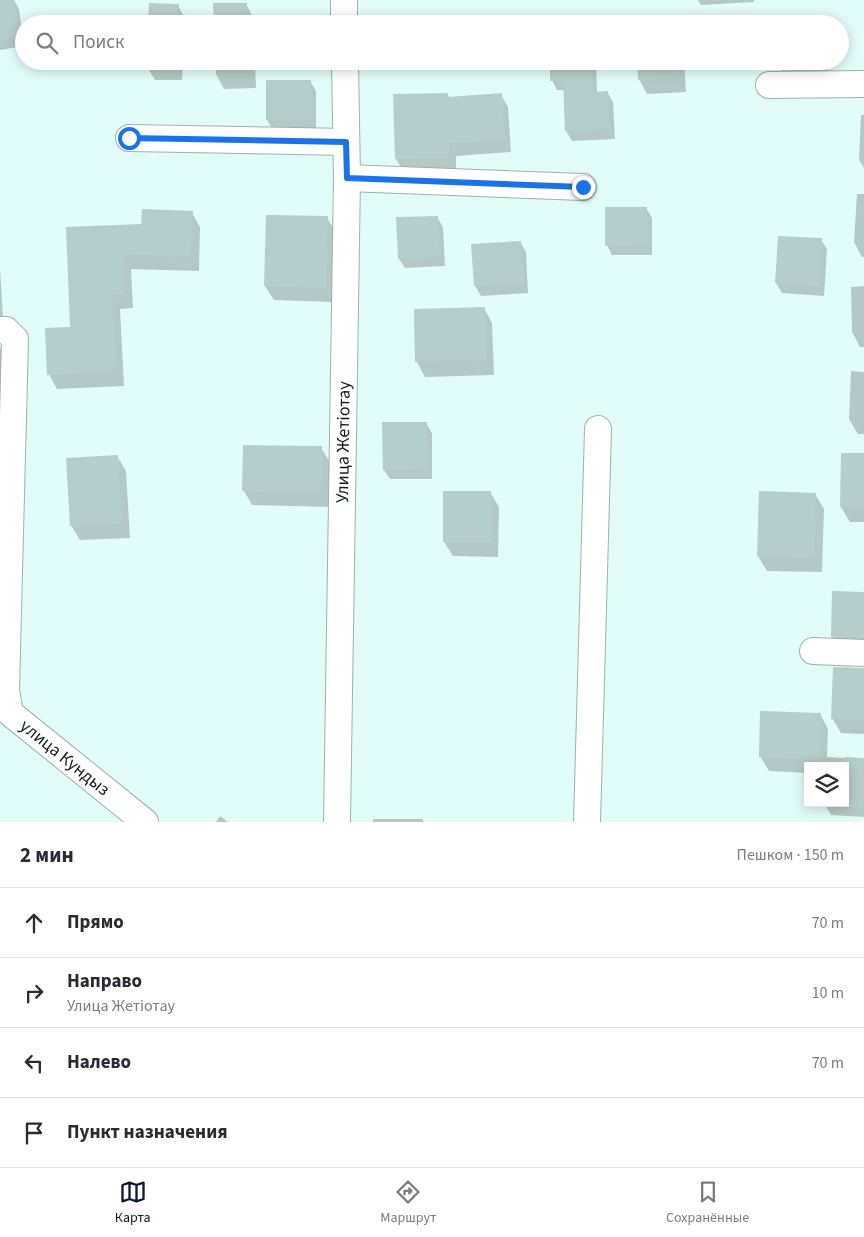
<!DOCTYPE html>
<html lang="ru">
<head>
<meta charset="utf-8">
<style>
  body { margin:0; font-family:"Source Sans 3",sans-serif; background:#f7f7f7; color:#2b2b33 }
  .controls { position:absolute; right:15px; bottom:15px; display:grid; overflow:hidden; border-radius:0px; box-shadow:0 2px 12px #0003 }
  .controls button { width:45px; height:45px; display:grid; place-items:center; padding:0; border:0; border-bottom:1px solid #e1e1e2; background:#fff; color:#2b2b33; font:25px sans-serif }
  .stop { position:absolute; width:15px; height:15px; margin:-11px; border:4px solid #1a73e8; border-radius:50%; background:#fff }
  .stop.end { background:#1a73e8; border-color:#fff; box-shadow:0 1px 5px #0008 }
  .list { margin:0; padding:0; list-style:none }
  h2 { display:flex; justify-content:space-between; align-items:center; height:65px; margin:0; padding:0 20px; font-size:21px }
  h2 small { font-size:16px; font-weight:400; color:#7c7c81 }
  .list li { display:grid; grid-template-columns:32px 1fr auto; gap:15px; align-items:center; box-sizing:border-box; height:70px; padding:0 20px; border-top:1px solid #e1e1e2 }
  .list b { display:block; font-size:19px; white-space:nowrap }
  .list p { margin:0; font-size:16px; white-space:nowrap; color:#7c7c81 }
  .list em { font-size:16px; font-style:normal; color:#7c7c81 }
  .icon { flex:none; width:28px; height:28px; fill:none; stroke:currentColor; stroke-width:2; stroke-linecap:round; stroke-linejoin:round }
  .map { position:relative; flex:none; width:864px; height:822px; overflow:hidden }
  .search { position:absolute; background:#fff; box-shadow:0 2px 12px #0003; left:15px; right:15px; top:15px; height:55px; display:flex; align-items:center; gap:12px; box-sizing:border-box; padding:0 18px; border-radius:28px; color:#7c7c81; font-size:19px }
  .sheet { height:345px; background:#fff }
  nav { display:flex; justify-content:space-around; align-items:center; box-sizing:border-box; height:70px; border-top:1px solid #e1e1e2; background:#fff; font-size:14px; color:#7c7c81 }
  nav a { display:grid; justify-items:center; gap:2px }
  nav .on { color:#111827 }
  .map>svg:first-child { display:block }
  .shadow { fill:#0003 }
  .building { fill:#b5cecb }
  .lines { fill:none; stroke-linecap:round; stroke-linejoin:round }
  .street-casing { stroke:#9bb3b0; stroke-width:28 }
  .street { stroke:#fff; stroke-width:26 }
  .route { stroke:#1a73e8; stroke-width:6 }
  .labels { text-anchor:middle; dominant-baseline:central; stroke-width:4; stroke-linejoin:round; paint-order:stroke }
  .street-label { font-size:18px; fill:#151e1d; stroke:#e2fcf9 }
</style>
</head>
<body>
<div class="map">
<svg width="864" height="822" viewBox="0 0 864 822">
  <rect width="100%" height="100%" fill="#e2fcf9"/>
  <!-- shadow -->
  <path class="shadow" d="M14,0l5,9 5,37 -24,4v-49z
    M698,0h56v2l-53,3z
    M246,4l8,15 1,5h-40z
    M178,5l5,10v9h-33z
    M149,61h34l-1,19h-27l-6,-10z
    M216,61h39l1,27 -32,1 -8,-15z
    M551,61h45l1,32 10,-1 6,10 2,37 -43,2 -6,-10 -2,-41h-7l-5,-10z
    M638,61h46l2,31 -39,2 -8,-15z
    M781,61h47v18h-41l-6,-9z
    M310,81l6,10v39h-43l-6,-10v-38z
    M447,94l3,4 51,-3 7,12 3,45 -55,4v15l-52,1 -8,-13z
    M861,115h3v53l-5,-8z
    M857,194h7v63h-2l-8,-15z
    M646,208l6,10v37h-40l-5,-10z
    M192,213l8,14 -1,44 -68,-2 2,39 -13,1 4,77 -67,3 -8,-15 22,-46 72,-103z
    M437,217l6,10 2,39 -40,2 -6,-9z
    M327,218l9,14 -2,70 -60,-2 -9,-14z
    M821,240l6,9 -3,47 -42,-3 -6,-10z
    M520,242l6,10 2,41 -47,3 -6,-10 -3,-41z
    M0,268l3,50h-3z
    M864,286v61h-4l-8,-15 -1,-45z
    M484,308l8,15 2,52 -69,2 -8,-15z
    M0,348l8,13 -2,47h-6z
    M851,371l13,1v62h-6l-9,-15z
    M426,423l6,10v46h-42l-6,-9z
    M321,448l9,14 -1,45 -77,-2 -8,-14z
    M864,454v68h-14l-9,-15z
    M117,456l9,15 4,67 -50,2 -9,-15z
    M490,492l9,15 -1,50 -45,-1 -9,-14z
    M815,494l9,15 -2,63 -55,-1 -9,-15z
    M864,593v59l-24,-1 -8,-15z
    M864,669v65l-23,-1 -9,-15z
    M820,714l8,15 -1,28 37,2v58l-33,-2 -6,-10v-2h20v-37h-37v7l-39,-2 -9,-15z
    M220,816l8,6h-12z
    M373,819h49l2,3h-51z"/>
  <!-- building -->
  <path class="building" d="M0,0h14l6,37 -20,3z
    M149,3l30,1 -1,20h-30z
    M213,3h34v21h-33z
    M550,61h41l2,31 15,-1 2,38 -45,2 -2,-51 -13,1z
    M637,61h40l1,16 -40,3z
    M266,80h45v40h-45z
    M448,93v4l54,-4 3,47 -56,3 1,15 -55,1 -2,-65z
    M605,207h42v38l-42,1z
    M142,209l51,2 -2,46 -68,-3 2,40h-13l4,77 -69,4 -2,-47 25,-1 -4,-100 75,-3z
    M266,215l62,1 -2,72 -62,-2z
    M438,216l2,41 -42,2 -2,-42z
    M778,236l44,2 -3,48 -44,-3z
    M521,241l3,42 -50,3 -3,-42z
    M485,307l1,53 -71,2 -1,-53z
    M382,422h45l1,47 -45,1z
    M243,445l79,1 -1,46 -79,-1z
    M841,453h23v55l-24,-1z
    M118,455l4,68 -52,3 -4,-68z
    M443,491h48v51h-48z
    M759,491l57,2 -2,65 -57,-2z
    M832,591l32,1v46l-33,-1z
    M833,667l31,1v52l-33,-1z
    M760,711l61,2 -2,46 -60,-2z
    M845,757l19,1v50l-19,-1z"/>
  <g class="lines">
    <defs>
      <g id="street">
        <path d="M344,0v24"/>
        <path d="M769,85l95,-1"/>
        <path d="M129,138l217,4"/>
        <path d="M347,178l236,9"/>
        <path id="s1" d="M0,330h6l9,9 -9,351 4,23 135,109"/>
        <path d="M813,651l51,2"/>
        <path id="s2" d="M337,822l10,-644 -2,-117"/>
        <path d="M587,822l11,-393"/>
      </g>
    </defs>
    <!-- street casing -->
    <use href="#street" class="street-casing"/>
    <!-- street -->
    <use href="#street" class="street"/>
  </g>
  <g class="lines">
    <!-- route -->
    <path class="route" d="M129,138l217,4 1,36 236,9"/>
  </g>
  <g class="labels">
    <!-- street labels -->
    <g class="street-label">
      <text stroke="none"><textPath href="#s2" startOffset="380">Улица Жетіотау</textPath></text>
      <text stroke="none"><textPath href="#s1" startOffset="464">улица Кундыз</textPath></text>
    </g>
  </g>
</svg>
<div class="controls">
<button><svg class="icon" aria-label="layers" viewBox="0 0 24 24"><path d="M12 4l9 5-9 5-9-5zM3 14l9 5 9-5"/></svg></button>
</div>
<div class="stop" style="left:129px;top:138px"></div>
<div class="stop end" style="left:583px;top:187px"></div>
<div class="search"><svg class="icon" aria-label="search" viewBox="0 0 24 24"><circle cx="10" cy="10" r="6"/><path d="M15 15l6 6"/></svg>Поиск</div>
</div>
<section class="sheet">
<h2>2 мин<small>Пешком · 150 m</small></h2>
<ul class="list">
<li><svg class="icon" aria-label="ahead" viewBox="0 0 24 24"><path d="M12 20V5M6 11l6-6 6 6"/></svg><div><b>Прямо</b></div><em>70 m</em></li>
<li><svg class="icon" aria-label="right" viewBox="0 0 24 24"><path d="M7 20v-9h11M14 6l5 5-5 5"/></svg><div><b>Направо</b><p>Улица Жетіотау</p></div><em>10 m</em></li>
<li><svg class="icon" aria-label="left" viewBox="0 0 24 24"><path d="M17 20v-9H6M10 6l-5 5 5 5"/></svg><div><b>Налево</b></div><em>70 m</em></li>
<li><svg class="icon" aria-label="arrive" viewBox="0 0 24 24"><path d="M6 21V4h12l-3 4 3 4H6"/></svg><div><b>Пункт назначения</b></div></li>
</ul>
</section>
<nav>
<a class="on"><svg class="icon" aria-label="map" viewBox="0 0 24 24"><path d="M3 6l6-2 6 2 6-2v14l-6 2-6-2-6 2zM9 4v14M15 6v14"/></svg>Карта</a>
<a><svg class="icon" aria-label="directions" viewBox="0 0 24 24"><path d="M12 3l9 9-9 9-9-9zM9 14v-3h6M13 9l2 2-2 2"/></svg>Маршрут</a>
<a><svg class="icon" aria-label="saved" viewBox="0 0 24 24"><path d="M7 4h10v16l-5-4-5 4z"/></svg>Сохранённые</a>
</nav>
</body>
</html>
